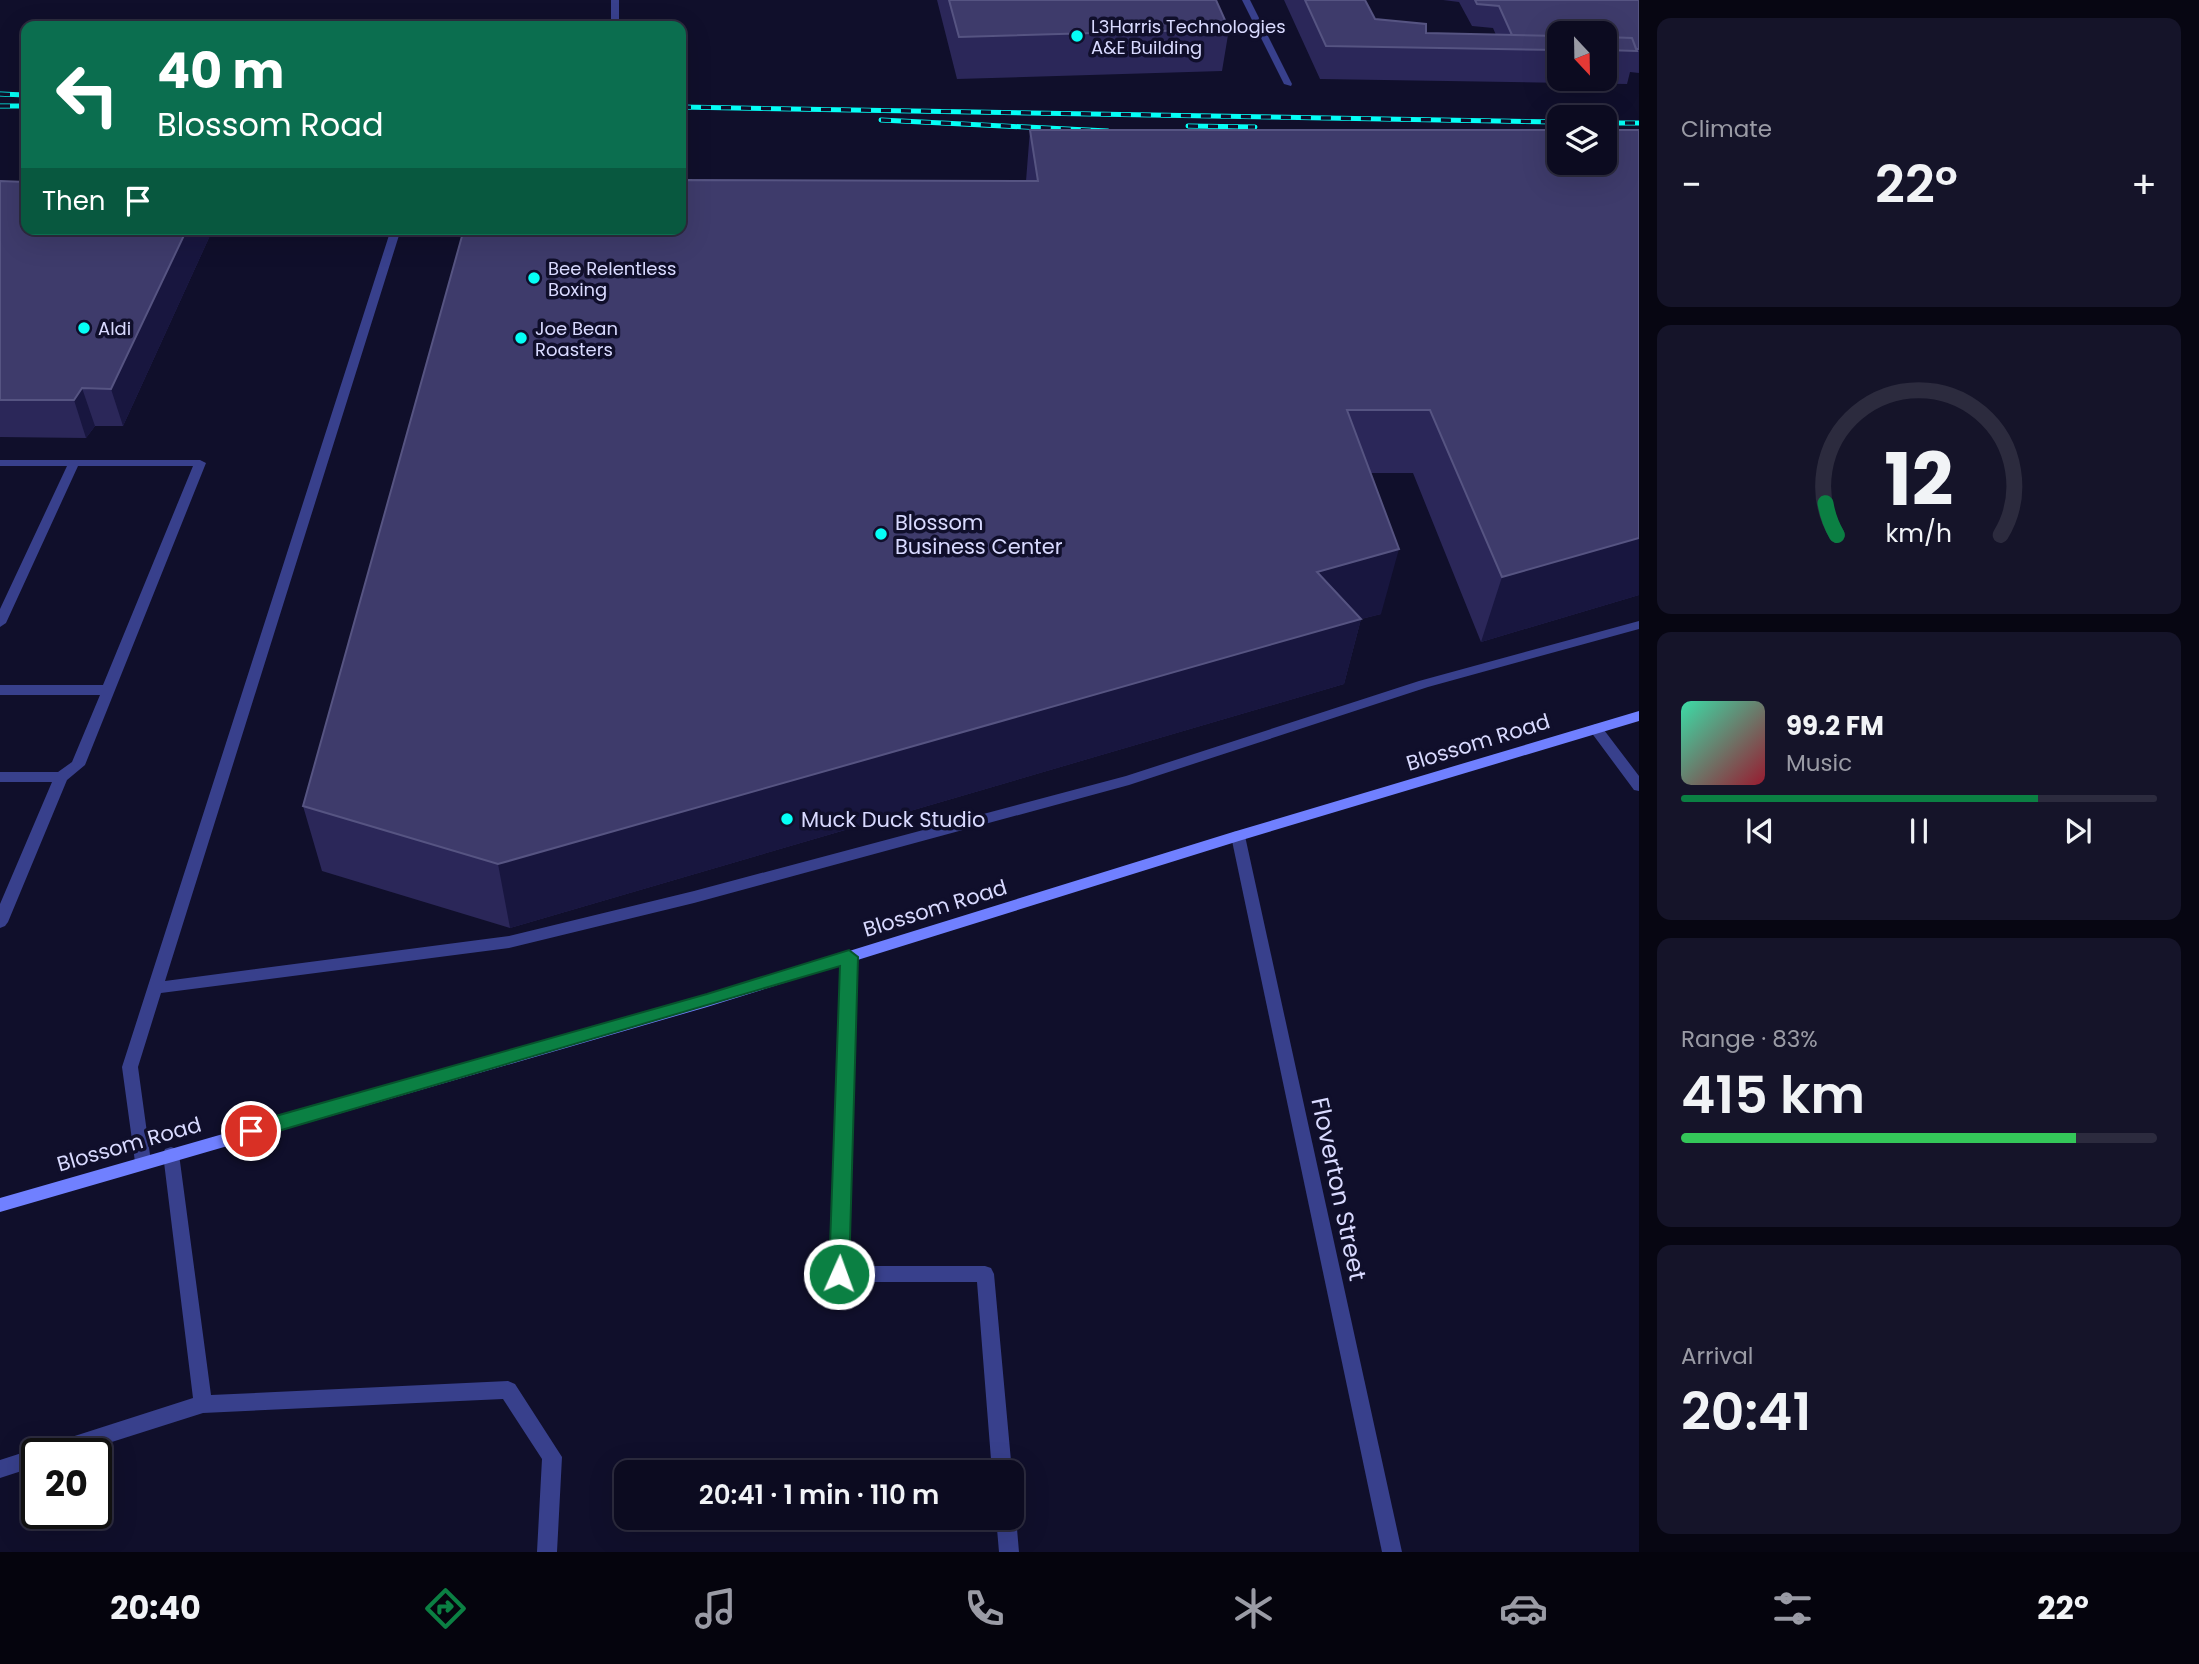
<!DOCTYPE html>
<meta charset="utf-8">
<style>
:root{--surface:#0c0b20;--page:#151429;--text:#f1f3f6;--muted:#9a9ba5;--line:#2c2b3e;--accent:#0b8043}
body{margin:0;font-family:Poppins,sans-serif;background:var(--page);color:var(--text);height:100vh;display:flex;flex-direction:column;font-size:26px;white-space:nowrap}
*{box-sizing:border-box;margin:0}
p{font-size:23px;color:var(--muted)}
.icon{flex:none;width:38px;height:38px;fill:none;stroke:currentColor;stroke-width:2;stroke-linecap:round;stroke-linejoin:round}
.map{position:relative;flex:1;overflow:hidden}
.side{display:flex;flex-direction:column;gap:18px;padding:18px;background:#070612;width:560px}
.side>*{flex:none}
.top-card{position:absolute;left:21px;top:21px;width:665px;height:214px;border-radius:14px;box-shadow:0 7px 28px #0002,0 0 0 2px var(--line);background:#0b6e4f;color:#fff;overflow:hidden}
.needle{width:46px;rotate:158deg}
.tools{position:absolute;left:1547px;top:21px;display:grid;gap:14px}
.tools a{display:grid;place-items:center;width:70px;height:70px;border-radius:14px;background:var(--surface);box-shadow:0 7px 28px #0002,0 0 0 2px var(--line);font-size:35px}
.speed{position:absolute;left:21px;top:1438px;display:flex;gap:14px;font-size:35px;font-weight:700;text-align:center}
.speed>*{display:grid;place-content:center;width:91px;height:91px;border-radius:50%;background:var(--surface);box-shadow:0 7px 28px #0002,0 0 0 2px var(--line);line-height:1}
.speed .limit{border:4px solid #111;border-radius:10px;background:#fff;color:#111}
.pin{position:absolute;display:grid;place-items:center;width:60px;height:60px;color:#fff;margin:-30px;border:4px solid #fff;border-radius:50%;box-shadow:0 2px 7px #0007}
.me{position:absolute;width:77px;margin:-38px;rotate:2deg;stroke-linejoin:round;filter:drop-shadow(0 0 5px #0008)}
.turn{display:flex;align-items:center;gap:24px;height:147px;padding:0 21px;font-size:32px}
.turn .icon{width:91px;height:91px;stroke-width:2.5}
.turn b{display:block;font-size:49px;line-height:60px}
.then{display:flex;align-items:center;height:66px;padding:0 21px;background:#0003;gap:14px;font-size:26px}
.big{font-size:52px;font-weight:600;line-height:1.1}
.side .tile{flex:1;display:flex;flex-direction:column;justify-content:center;gap:10px;min-width:0;padding:0 24px;border-radius:14px;background:var(--page)}
.side .dial{align-items:center;gap:0}
.dial svg{height:182px;overflow:visible;fill:none;stroke:var(--line);stroke-width:7;stroke-linecap:round;text-anchor:middle}
.dial text{fill:var(--text);stroke:none}
.song{display:flex;align-items:center;gap:21px}
.cover{width:84px;height:84px;border-radius:10px;background:linear-gradient(135deg,hsl(160 70% 55%),hsl(350 70% 35%))}
.played{height:7px;border-radius:4px;background:linear-gradient(90deg,var(--accent) 75%,var(--line) 75%)}
.keys{display:flex;justify-content:space-around;direction:ltr}
.heat{display:flex;justify-content:space-between;align-items:center;font-size:38px;direction:ltr}
.charge{height:10px;border-radius:5px;background:linear-gradient(90deg,#34c759 83%,var(--line) 0)}
.trip{position:absolute;left:614px;top:1460px;width:410px;height:70px;border-radius:14px;background:var(--surface);box-shadow:0 7px 28px #0002,0 0 0 2px var(--line);font-weight:600;line-height:70px;text-align:center}
.menu{display:flex;height:112px;justify-content:space-around;align-items:center;background:#05040d;color:var(--muted)}
.menu .icon{width:49px;height:49px}
.menu .current{color:var(--accent)}
.menu b{font-size:32px;color:var(--text)}
main{display:flex;flex:1;min-height:0}
.map>svg:first-child{display:block}
.lines{fill:none;stroke-linecap:round;stroke-linejoin:round}
.lane{fill:#38408c;fill-rule:evenodd}
.street{fill:#38408c;fill-rule:evenodd}
.secondary{fill:#7080ff;fill-rule:evenodd}
.rail-casing{stroke:#05fff6;stroke-width:5}
.rail{stroke:#100f2b;stroke-width:3.5;stroke-dasharray:10;stroke-linecap:butt}
.wall{fill:#2b2759;fill-rule:evenodd}
.shaded-wall{fill:#18163f}
.building{fill:#3e3b6b;stroke:#565482;stroke-width:2}
.route{fill:#0b8043;stroke:#07532c;stroke-width:2}
.poi-dot{fill:#05fff6;stroke:#100f2b;stroke-width:2.5}
.labels{text-anchor:middle;dominant-baseline:central;stroke-width:7;stroke-linejoin:round;paint-order:stroke}
.far-poi-label{font-size:18px;fill:#d9daff;stroke:#100f2b;text-anchor:start}
.poi-label{font-size:21px;fill:#d9daff;stroke:#100f2b;text-anchor:start}
.street-label{font-size:21px;fill:#d9daff;stroke:#100f2b}
.near-street-label{font-size:24px;fill:#d9daff;stroke:#100f2b}
</style>
<main>
<div class="map">
<svg width="1639" height="1552" viewBox="0 0 1639 1552">
<rect width="100%" height="100%" fill="#100f2b"/>
<g class="lines">
<path class="lane" d="M 611,0 L 619,0 L 619,26 L 611,26 Z
M 1242,0 L 1250,0 L 1292,84 L 1291,86 L 1284,84 Z
M 391,229 L 401,229 L 165,981 L 509,936 L 694,891 L 1126,776 L 1419,681 L 1639,621 L 1639,629 L 1428,687 L 1129,785 L 694,903 L 509,948 L 161,993 L 138,1067 L 151,1162 L 149,1167 L 143,1169 L 137,1167 L 135,1162 L 122,1067 Z
M 0,460 L 200,460 L 206,463 L 85,765 L 67,780 L 8,922 L 5,926 L 0,928 L 0,904 L 52,782 L 0,782 L 0,772 L 58,772 L 72,762 L 100,695 L 0,695 L 0,685 L 103,685 L 193,466 L 78,466 L 6,623 L 0,627 L 0,609 L 67,466 L 0,466 Z
M 1596,724 L 1601,726 L 1639,776 L 1639,791 L 1634,790 L 1591,732 L 1589,729 L 1591,726 Z
M 849,951 L 854,953 L 857,957 L 848,1266 L 985,1266 L 991,1268 L 994,1274 L 1012,1472 L 992,1472 L 977,1282 L 839,1282 L 833,1280 L 830,1274 L 841,957 L 844,953 Z
M 171,1147 L 177,1149 L 179,1154 L 211,1395 L 508,1381 L 515,1384 L 562,1457 L 557,1552 L 537,1552 L 542,1459 L 503,1399 L 203,1413 L 74,1454 L 37,1454 L 37,1466 L 0,1478 L 0,1460 L 193,1398 L 163,1154 L 165,1149 Z
M 1012,1510 L 1016,1517 L 1019,1552 L 999,1552 L 996,1517 L 1012,1517 Z"/>
<path class="street" d="M 1238,831 L 1243,832 L 1245,836 L 1402,1552 L 1382,1552 L 1231,836 L 1233,832 Z"/>
<path class="secondary" d="M 1639,711 L 1639,721 L 1242,840 L 707,1007 L 0,1212 L 0,1198 L 707,995 L 1233,832 Z"/>
<g class="rail-casing">
<path id="rail" d="M 0,94 L 26,95
M 0,106 L 26,106
M 681,107 L 1559,122
M 881,120 L 1108,131
M 1605,123 L 1639,123
M 1188,126 L 1255,127"/>
</g>
<use href="#rail" class="rail"/>
</g>
<path class="wall" d="M 937,0 L 1216,0 L 1229,29 L 1222,71 L 957,79 Z
M 1284,0 L 1365,0 L 1375,19 L 1426,33 L 1496,35 L 1493,28 L 1472,26 L 1459,2 L 1443,0 L 1639,0 L 1639,73 L 1630,72 L 1627,84 L 1320,79 ZM 1559,33 L 1605,33 L 1605,79 L 1559,79 Z
M 1030,130 L 1559,130 L 1639,595 L 1481,642 L 1413,473 L 1371,473 L 1381,614 L 1361,619 L 1344,684 L 510,928 L 322,871 L 303,806 L 1026,181 Z
M 0,181 L 213,229 L 123,426 L 95,426 L 86,438 L 0,437 Z"/>
<path class="shaded-wall" d="M 187,229 L 213,229 L 123,426 L 111,389 Z
M 82,388 L 95,426 L 86,438 L 74,400 Z
M 1639,538 L 1639,595 L 1481,642 L 1502,577 Z
M 1399,549 L 1381,614 L 1361,619 L 1344,684 L 510,928 L 498,864 L 1317,572 Z"/>
<path class="building" d="M 949,0 L 1216,0 L 1229,29 L 959,37 Z
M 1305,0 L 1365,0 L 1375,19 L 1426,24 L 1426,33 L 1559,36 L 1559,50 L 1326,46 Z
M 1475,0 L 1639,0 L 1639,49 L 1636,49 L 1632,38 L 1605,37 L 1605,33 L 1559,33 L 1559,36 L 1512,35 L 1499,6 L 1477,4 Z
M 1605,37 L 1632,38 L 1637,51 L 1605,50 Z
M 1030,130 L 1559,130 L 1559,163 L 1605,163 L 1605,130 L 1639,130 L 1639,538 L 1502,577 L 1430,410 L 1347,410 L 1399,549 L 1317,572 L 1361,619 L 498,864 L 303,806 L 464,229 L 681,229 L 681,180 L 1038,181 Z
M 0,181 L 26,182 L 26,229 L 187,229 L 111,389 L 82,388 L 74,400 L 0,400 Z"/>
<path class="route" d="M 849,950 L 858,957 L 849,1274 L 846,1281 L 839,1283 L 831,1281 L 829,1274 L 840,966 L 251,1139 L 244,1137 L 242,1131 L 244,1125 L 251,1123 L 707,994 Z"/>
<g class="poi-dot">
<circle cx="1077" cy="36" r="7"/>
<circle cx="534" cy="278" r="7"/>
<circle cx="84" cy="328" r="7"/>
<circle cx="521" cy="338" r="7"/>
<circle cx="881" cy="534" r="7"/>
<circle cx="787" cy="819" r="7"/>
</g>
<g class="labels">
<g class="far-poi-label">
<text x="1091" y="26">L3Harris Technologies<tspan x="1091" dy="21">A&amp;E Building</tspan></text>
<text x="548" y="268">Bee Relentless<tspan x="548" dy="21">Boxing</tspan></text>
<text x="98" y="328">Aldi</text>
<text x="535" y="328">Joe Bean<tspan x="535" dy="21">Roasters</tspan></text>
</g>
<g class="poi-label">
<text x="895" y="522">Blossom<tspan x="895" dy="24">Business Center</tspan></text>
<text x="801" y="819">Muck Duck Studio</text>
</g>
<g class="street-label">
<text transform="translate(1478 742) rotate(-17)">Blossom Road</text>
<text transform="translate(935 908) rotate(-17)">Blossom Road</text>
<text transform="translate(129 1144) rotate(-16)">Blossom Road</text>
</g>
<g class="near-street-label">
<text transform="translate(1339 1189) rotate(78)">Floverton Street</text>
</g>
</g>
</svg>
<div class="tools">
<a><svg class="needle" viewBox="-14 -14 28 28"><path d="M0-13l5 13h-10z" fill="#e53935"/><path d="M0 13l5-13h-10z" fill="#9a9ba5"/></svg></a>
<a><svg class="icon" aria-label="layers" viewBox="0 0 24 24"><path d="M12 4l9 5-9 5-9-5zM3 14l9 5 9-5"/></svg></a>
</div>
<div class="speed"><div class="limit">20</div></div>
<div class="pin" style="left:251px;top:1131px;background:#d93025"><svg class="icon" aria-label="arrive" viewBox="0 0 24 24"><path d="M6 21V4h12l-3 4 3 4H6"/></svg></div>
<svg class="me" style="left:839px;top:1274px" viewBox="-20 -20 40 40"><circle r="17" fill="#0b8043" stroke="#fff" stroke-width="3"/><path d="M0-11L8 9 0 5-8 9z" fill="#fff"/></svg>
<div class="trip">20:41 · 1 min · 110 m</div>
<div class="top-card">
<div class="turn"><svg class="icon" aria-label="left" viewBox="0 0 24 24"><path d="M17 20v-9H6M10 6l-5 5 5 5"/></svg><div><b>40 m</b>Blossom Road</div></div>
<div class="then">Then<svg class="icon" aria-label="arrive" viewBox="0 0 24 24"><path d="M6 21V4h12l-3 4 3 4H6"/></svg></div>
</div>
</div>
<section class="side">
<div class="tile"><p>Climate</p>
<div class="heat"><a>−</a><b class="big">22°</b><a>+</a></div>
</div>
<div class="tile dial"><svg viewBox="0 0 100 80">
<path d="M14 69A42 42 0 1 1 86 69"/>
<path d="M14 69A42 42 0 0 1 9 55" stroke="#0b8043"/>
<text x="50" y="56" font-size="32" font-weight="700">12</text>
<text x="50" y="72" font-size="11">km/h</text>
</svg></div>
<div class="tile">
<div class="song"><i class="cover"></i><div><b>99.2 FM</b><p>Music</p></div></div>
<div class="played"></div>
<div class="keys"><svg class="icon" aria-label="previous" viewBox="0 0 24 24"><path d="M18 5L8 12l10 7zM5 5v14"/></svg><svg class="icon" aria-label="pause" viewBox="0 0 24 24"><path d="M8 5v14M16 5v14"/></svg><svg class="icon" aria-label="next" viewBox="0 0 24 24"><path d="M6 5l10 7-10 7zM19 5v14"/></svg></div>
</div>
<div class="tile"><p>Range · 83%</p><b class="big">415 km</b><div class="charge"></div></div>
<div class="tile"><p>Arrival</p><b class="big">20:41</b></div>
</section>
</main>
<nav class="menu">
<b>20:40</b>
<svg class="icon current" aria-label="directions" viewBox="0 0 24 24"><path d="M12 3l9 9-9 9-9-9zM9 14v-3h6M13 9l2 2-2 2"/></svg>
<svg class="icon" aria-label="music" viewBox="0 0 24 24"><path d="M9 18V5l10-2v13"/><circle cx="6" cy="18" r="3"/><circle cx="16" cy="16" r="3"/></svg>
<svg class="icon" aria-label="phone" viewBox="0 0 24 24"><path d="M5 4h4l2 5-3 2q2 4 5 5l2-3 5 2v4C11 20 4 13 5 4z"/></svg>
<svg class="icon" aria-label="climate" viewBox="0 0 24 24"><path d="M12 3v18M4 7l16 10M4 17L20 7"/></svg>
<svg class="icon" aria-label="car" viewBox="0 0 24 24"><path d="M5 17H2v-5l4-1 3-4h7l3 4 3 1v5h-3M9 17h6M6 11h13"/><circle cx="7" cy="17" r="2"/><circle cx="17" cy="17" r="2"/></svg>
<svg class="icon" aria-label="filters" viewBox="0 0 24 24"><path d="M4 7h16M4 17h16"/><circle cx="9" cy="7" r="2"/><circle cx="15" cy="17" r="2"/></svg>
<b>22°</b>
</nav>
